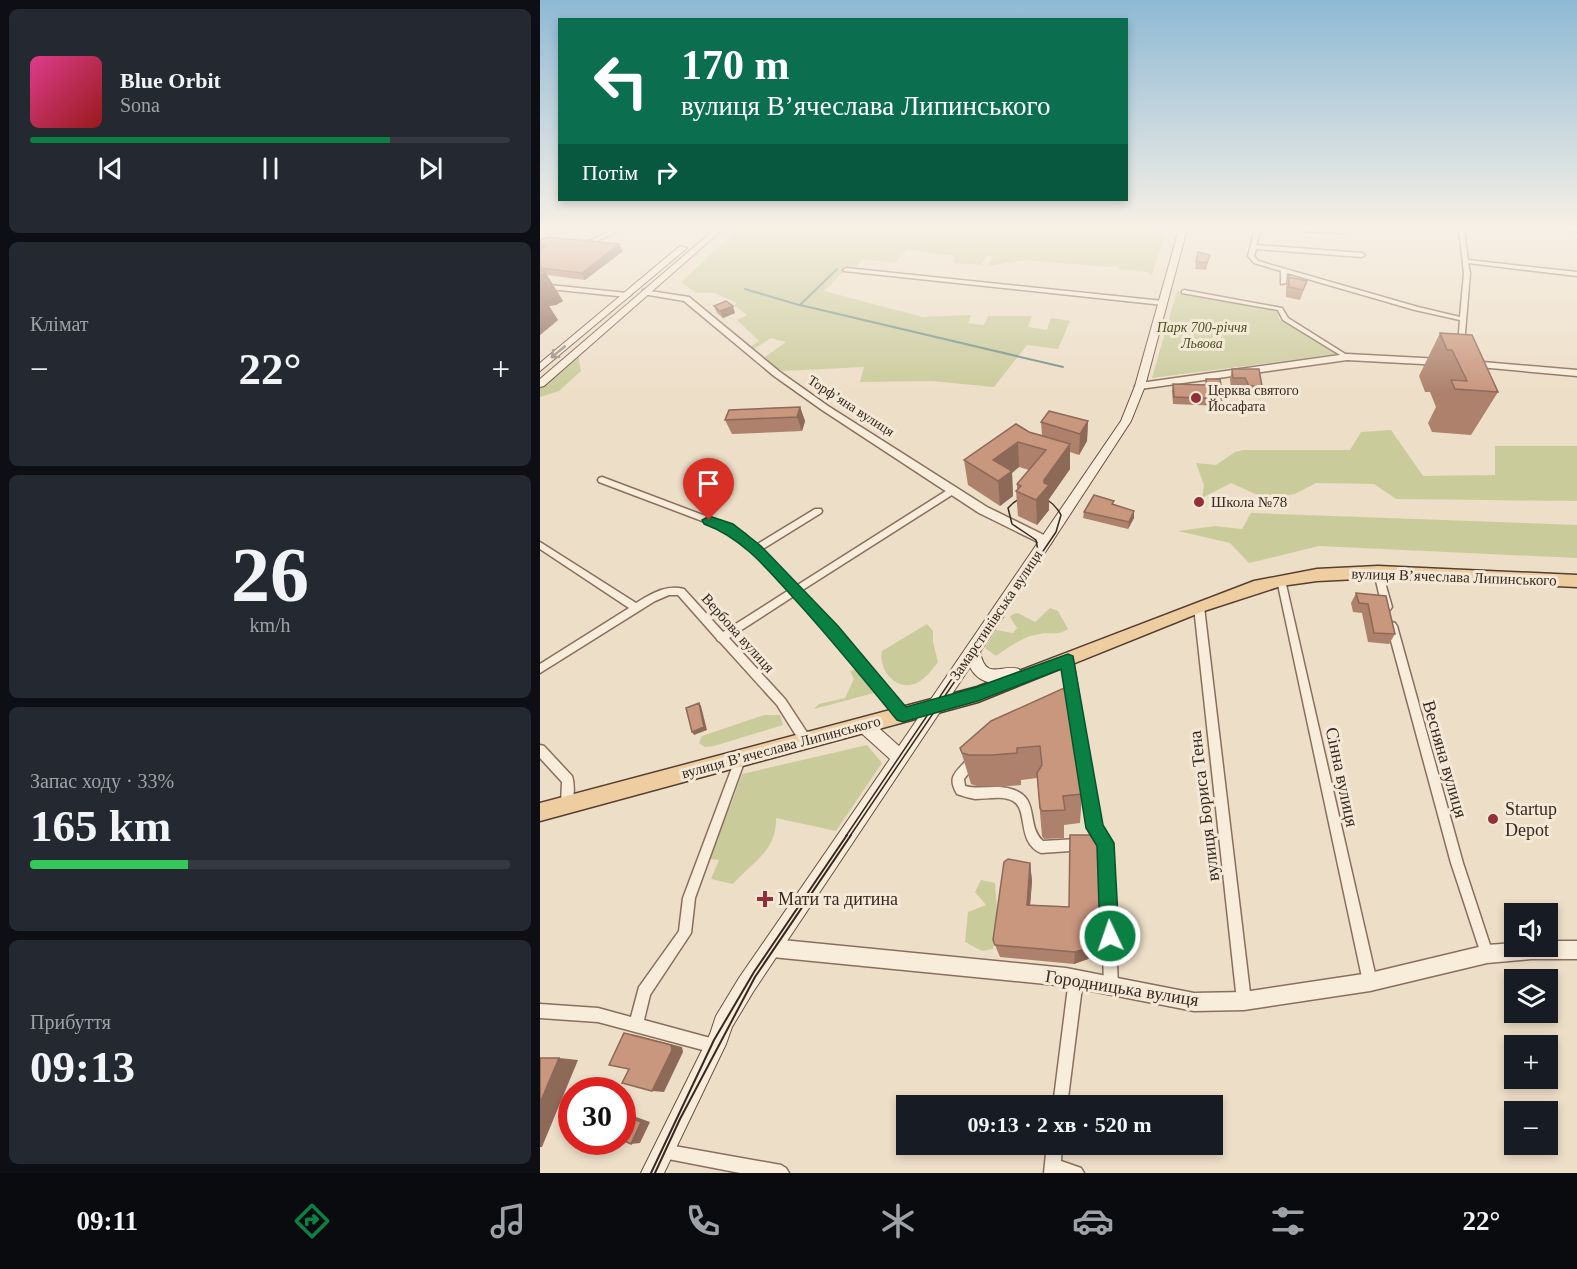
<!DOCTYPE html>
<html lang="uk">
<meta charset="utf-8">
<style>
:root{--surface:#171b24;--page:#242831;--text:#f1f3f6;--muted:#9ea1a6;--line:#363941;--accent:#0b8043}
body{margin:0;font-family:"Times New Roman",serif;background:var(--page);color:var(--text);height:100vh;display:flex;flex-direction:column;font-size:22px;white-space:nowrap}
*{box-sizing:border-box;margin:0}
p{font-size:20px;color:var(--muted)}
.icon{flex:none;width:33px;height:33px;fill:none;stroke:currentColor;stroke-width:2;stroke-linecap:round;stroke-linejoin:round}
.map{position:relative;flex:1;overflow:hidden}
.drawer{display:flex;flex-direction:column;gap:9px;padding:9px;background:#0d0f14;width:540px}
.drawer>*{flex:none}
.hud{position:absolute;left:18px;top:18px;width:570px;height:183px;border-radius:0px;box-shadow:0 3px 9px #0003;background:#0b6e4f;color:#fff;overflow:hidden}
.controls{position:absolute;left:964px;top:903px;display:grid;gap:12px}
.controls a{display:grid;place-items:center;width:54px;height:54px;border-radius:0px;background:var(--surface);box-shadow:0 3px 9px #0003;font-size:30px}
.speed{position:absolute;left:18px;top:1077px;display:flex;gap:12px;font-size:30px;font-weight:700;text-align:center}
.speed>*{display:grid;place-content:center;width:78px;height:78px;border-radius:50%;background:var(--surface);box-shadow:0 3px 9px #0003;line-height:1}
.speed .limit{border:9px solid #d22;background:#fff;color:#111}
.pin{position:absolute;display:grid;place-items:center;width:51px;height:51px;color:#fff;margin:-62px -26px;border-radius:50% 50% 50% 0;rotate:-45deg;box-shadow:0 0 6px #0007}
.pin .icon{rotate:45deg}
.me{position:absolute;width:66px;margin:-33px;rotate:357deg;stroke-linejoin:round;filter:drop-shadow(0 0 4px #0008)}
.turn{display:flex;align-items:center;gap:21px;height:126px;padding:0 24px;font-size:27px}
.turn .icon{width:78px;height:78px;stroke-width:2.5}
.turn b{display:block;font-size:42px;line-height:51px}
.then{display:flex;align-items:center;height:57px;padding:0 24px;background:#0003;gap:12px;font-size:22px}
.big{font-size:45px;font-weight:800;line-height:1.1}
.drawer .card{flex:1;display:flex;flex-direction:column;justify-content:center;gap:9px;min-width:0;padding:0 21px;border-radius:9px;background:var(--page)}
.drawer .dial{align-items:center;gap:0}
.dial b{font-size:78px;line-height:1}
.song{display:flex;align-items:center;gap:18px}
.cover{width:72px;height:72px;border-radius:9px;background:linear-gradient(135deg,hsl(330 70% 55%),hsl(0 70% 35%))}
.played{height:6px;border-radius:3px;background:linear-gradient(90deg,var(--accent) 75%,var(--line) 75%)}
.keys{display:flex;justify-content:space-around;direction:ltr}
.heat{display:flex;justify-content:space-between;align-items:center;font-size:33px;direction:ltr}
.charge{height:9px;border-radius:4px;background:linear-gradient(90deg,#34c759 33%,var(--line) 0)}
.trip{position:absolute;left:356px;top:1095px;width:327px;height:60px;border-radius:0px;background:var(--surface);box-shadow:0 3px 9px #0003;font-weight:800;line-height:60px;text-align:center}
.tabs{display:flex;height:96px;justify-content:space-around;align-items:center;background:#090b0e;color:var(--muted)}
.tabs .icon{width:42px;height:42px}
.tabs .current{color:var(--accent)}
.tabs b{font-size:27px;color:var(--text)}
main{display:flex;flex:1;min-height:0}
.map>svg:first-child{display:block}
.green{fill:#cacb9b}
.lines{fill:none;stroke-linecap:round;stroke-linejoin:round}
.stream{stroke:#6e8f84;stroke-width:2}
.minor-casing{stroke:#886f5d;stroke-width:3}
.tertiary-casing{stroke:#886f5d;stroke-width:3}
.secondary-casing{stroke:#6a5140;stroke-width:2}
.primary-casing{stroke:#563e31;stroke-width:3}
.minor{fill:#f8ecda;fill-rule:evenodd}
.tertiary{fill:#f8ecda;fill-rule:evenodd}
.secondary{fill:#f8ecda;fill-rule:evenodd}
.primary{fill:#eecea0;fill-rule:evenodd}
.tram-far1{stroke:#382920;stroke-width:1.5}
.tram{stroke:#382920;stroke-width:2}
.wall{fill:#ad816c}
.shaded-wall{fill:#8d6958}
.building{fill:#c9967e;stroke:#8d6958;stroke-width:1.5}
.oneway{stroke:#988a7d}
.route{fill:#0b8043;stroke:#07532c;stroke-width:1.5}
.poi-dot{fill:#942f39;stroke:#f4e9d6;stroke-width:2}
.labels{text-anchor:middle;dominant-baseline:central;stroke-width:6;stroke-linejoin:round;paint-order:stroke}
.far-park-label{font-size:14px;font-style:italic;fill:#4d5427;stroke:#f4e9d6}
.far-poi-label{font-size:14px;fill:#382920;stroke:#f4e9d6;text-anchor:start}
.far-street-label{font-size:14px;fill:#382920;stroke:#f4e9d6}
.poi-label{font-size:15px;fill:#382920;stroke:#f4e9d6;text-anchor:start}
.street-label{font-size:15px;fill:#382920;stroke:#f4e9d6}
.near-street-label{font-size:18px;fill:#382920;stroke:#f4e9d6}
.near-poi-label{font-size:18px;fill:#382920;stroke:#f4e9d6;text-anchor:start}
</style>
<main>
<section class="drawer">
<div class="card">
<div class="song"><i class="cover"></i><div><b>Blue Orbit</b><p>Sona</p></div></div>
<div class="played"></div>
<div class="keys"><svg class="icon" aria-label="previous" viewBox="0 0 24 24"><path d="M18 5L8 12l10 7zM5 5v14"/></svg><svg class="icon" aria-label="pause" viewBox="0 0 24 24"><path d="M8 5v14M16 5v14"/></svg><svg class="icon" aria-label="next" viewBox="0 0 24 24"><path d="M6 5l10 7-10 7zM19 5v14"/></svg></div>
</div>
<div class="card"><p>Клімат</p>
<div class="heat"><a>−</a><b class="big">22°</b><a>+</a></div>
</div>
<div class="card dial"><b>26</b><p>km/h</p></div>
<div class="card"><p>Запас ходу · 33%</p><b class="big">165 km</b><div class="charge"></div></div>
<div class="card"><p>Прибуття</p><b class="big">09:13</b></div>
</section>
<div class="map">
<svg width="1037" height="1173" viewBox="0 0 1037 1173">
<rect width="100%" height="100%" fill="#eddec7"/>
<path class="green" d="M 198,229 L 606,229 L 626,232 L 612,275 L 607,272 L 578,269 L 578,266 L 567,267 L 485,260 L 448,266 L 454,255 L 446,256 L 441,265 L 415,263 L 414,256 L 367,250 L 355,263 L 323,259 L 316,267 L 309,266 L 284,291 L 383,317 L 431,315 L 428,323 L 444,325 L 448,316 L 492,316 L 488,327 L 507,330 L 511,318 L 530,321 L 518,349 L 487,345 L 454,387 L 392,381 L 320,382 L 324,367 L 243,371 L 221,360 L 246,342 L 231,338 L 211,351 L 208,348 L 219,341 L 197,320 L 207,315 L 194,305 L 197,303 L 175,293 L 156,293 L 141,282 Z
M 637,291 L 738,311 L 739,319 L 797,354 L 612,378 Z
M 38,354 L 41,371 L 19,391 L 0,397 L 0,387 Z
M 851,430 L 883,476 L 955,475 L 955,446 L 1037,446 L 1037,501 L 856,499 L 834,484 L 776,483 L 755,494 L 736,497 L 720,496 L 691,483 L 662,498 L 664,485 L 656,463 L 676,465 L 695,452 L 704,450 L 810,450 L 821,432 Z
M 711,513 L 1037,525 L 1037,558 L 779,546 L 709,563 L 690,543 L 638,531 L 675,526 L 702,529 Z
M 510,608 L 518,611 L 528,629 C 518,636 511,632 500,634 C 483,636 469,647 456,656 L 445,648 L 456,630 L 473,633 L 477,628 L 470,617 L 473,614 L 478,613 L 495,622 Z
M 387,624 L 393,631 L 393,642 L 398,662 C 392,670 386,678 377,683 C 357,692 338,671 342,651 Z
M 323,667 L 344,682 L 345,690 L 274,709 L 279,704 L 305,698 L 314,679 L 310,671 Z
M 224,715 L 240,715 L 243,725 L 174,746 L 165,747 L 159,743 L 162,736 Z
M 327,745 L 342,763 L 296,831 L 236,818 C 237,851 212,862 193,884 L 171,879 L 179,860 L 169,859 L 185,811 L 190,807 L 202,774 Z
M 441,880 L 455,883 L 458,926 L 453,949 L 442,951 L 425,942 L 428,912 L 446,905 L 435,892 Z"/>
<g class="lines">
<path class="stream" d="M 297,269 L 260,305 L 523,367
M 205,289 L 259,305"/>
<g class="minor-casing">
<path id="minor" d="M 75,229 L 82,229 L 55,242 L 41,245 L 38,243 L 52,240 Z
M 715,229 L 721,229 L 716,245 L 822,253 L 825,255 L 822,257 L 716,249 L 714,256 L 718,261 L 878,307 L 920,317 L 924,273 L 919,229 L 924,229 L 928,260 L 1037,272 L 1037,276 L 928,263 L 930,273 L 924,345 L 921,347 L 918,345 L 920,320 L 875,310 L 747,273 L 746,283 L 741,284 L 741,271 L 714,263 L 708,256 Z
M 760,229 L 810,229 L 800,233 L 763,231 Z
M 1027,229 L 1037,229 L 1037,232 L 1028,230 Z
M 306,268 L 623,301 L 626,303 L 623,305 L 304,271 L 303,270 Z
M 644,290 L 742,308 L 748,318 L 810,357 L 805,358 L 743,320 L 738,310 L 642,293 L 642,291 Z
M 62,477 L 192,526 L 205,534 L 216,545 L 275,509 L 281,509 L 282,511 L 281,513 L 221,550 L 256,586 L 409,489 L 415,489 L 416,491 L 415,493 L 261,591 L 296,627 L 367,712 L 368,715 L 367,718 L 363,720 L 359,718 L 290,633 L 254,596 L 189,638 L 245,699 L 270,737 L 271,741 L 270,745 L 266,746 L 262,745 L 237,705 L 180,642 L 178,641 L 176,638 L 138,595 L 129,595 L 115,601 L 0,673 L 0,664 L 89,608 L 0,549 L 0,542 L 96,603 C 111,594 126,584 144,589 L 183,632 L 249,590 L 199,538 L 186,530 L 59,482 L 58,480 L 59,478 Z
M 838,569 L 842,572 L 852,607 L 850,610 L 844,610 L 842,607 L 834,572 Z
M 741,577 L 744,578 L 745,580 L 837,982 L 835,987 L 830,989 L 825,987 L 823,982 L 737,580 L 738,578 Z
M 659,603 L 662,604 L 664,607 L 711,1001 L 709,1006 L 704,1008 L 699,1006 L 697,1001 L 654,607 L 656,604 Z
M 852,622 L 855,623 L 857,626 L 923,863 L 953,954 L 952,959 L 947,960 L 942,959 L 941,954 L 911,863 L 847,626 L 849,623 Z
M 528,656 L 531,657 L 533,660 L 560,826 L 572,843 L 578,986 L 576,991 L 571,993 L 566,991 L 564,986 L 560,849 L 501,853 C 476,842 489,810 473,801 C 463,795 447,799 435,799 C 429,798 423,796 417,794 C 409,780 412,775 423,764 C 427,760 429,757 434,755 L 438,756 L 439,760 L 424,779 L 425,786 C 440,790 456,784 471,789 C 501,797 485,825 503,841 L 555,838 L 549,828 L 530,706 L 520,710 L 516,708 L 515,705 L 516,702 L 529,697 L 523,660 L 525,657 Z
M 0,745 L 4,746 L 32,776 C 35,785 34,800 31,808 L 27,810 L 23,808 L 21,804 L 22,782 L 0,758 Z
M 201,752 L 205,753 L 206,757 L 155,898 L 151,933 L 110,995 L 104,1020 L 174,1039 L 179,1041 L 181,1046 L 179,1051 L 174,1053 L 58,1022 L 0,1018 L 0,1004 L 58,1008 L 91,1017 L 99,987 L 139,931 L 143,898 L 196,757 L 197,753 Z
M 536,972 L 541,974 L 543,979 L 527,1106 L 513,1106 L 529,979 L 531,974 Z
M 123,1144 L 241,1165 L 246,1168 L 249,1173 L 200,1173 L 123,1158 L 118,1156 L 116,1151 L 118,1146 Z
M 507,1144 L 522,1144 L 521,1161 L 541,1168 L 544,1173 L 504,1173 Z"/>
</g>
<g class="tertiary-casing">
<path id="tertiary" d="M 0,284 L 87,293 L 91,295 L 87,297 L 0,288 Z
M 103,290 L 149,297 L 240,372 L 288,406 L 447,507 L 510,538 L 512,541 L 510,544 L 502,544 L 439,513 L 282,410 L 234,376 L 144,301 L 103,294 Z
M 807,354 L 901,359 L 905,362 L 901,365 L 807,360 L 600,389 L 595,386 L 600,383 Z
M 931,361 L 1037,370 L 1037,376 L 928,366 L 927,364 Z
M 232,939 L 526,968 L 654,993 L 704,992 L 830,973 L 947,945 L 975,943 L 975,946 L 1008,946 L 1008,941 L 1037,941 L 1037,959 L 991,959 L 947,963 L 830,991 L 704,1010 L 654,1011 L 526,986 L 232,957 L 226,954 L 223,948 L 226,942 Z"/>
</g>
<g class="secondary-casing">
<path id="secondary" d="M 175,229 L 183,229 L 4,386 L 0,387 L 0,379 Z
M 639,229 L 647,229 L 605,386 L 591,421 L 440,652 C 446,682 462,663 479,669 L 481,674 L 479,679 C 462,685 440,687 430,667 L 213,992 L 192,1027 L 186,1044 L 124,1173 L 101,1173 L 170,1034 L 176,1016 L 199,978 L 350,759 L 319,731 L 317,726 L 319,721 L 325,719 L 331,721 L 359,746 L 581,421 L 595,386 Z
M 140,246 L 147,248 L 0,371 L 0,363 Z"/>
</g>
<g class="primary-casing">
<path id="primary" d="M 838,566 L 1037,575 L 1037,587 L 838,578 L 777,581 L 741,586 L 664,611 L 438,702 L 0,821 L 0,803 L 437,687 L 714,581 L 777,569 Z"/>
</g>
<use href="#minor" class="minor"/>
<use href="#tertiary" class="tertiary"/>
<use href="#secondary" class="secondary"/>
<use href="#primary" class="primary"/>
<path class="tram-far1" d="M 306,836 L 498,551 L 496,540 L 472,524 L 468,508 C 485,489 509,493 521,515 L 516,532 L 310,836"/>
<path class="tram" d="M 111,1173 L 174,1040 L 214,972 L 307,835
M 115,1173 L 140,1119 L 215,977 L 311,835"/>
</g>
<path class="wall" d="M 0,240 L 83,251 L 45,280 L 7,275 L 23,301 L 16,305 L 9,306 L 18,320 L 0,335 Z
M 670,255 L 666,270 L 655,269 L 656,262 Z
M 749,277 L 767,281 L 760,300 L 746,297 L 746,287 Z
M 174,306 L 195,313 L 183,318 L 177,313 Z
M 900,333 L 958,392 L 931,435 L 892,432 L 888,423 L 896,407 L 890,392 L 885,392 L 879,376 Z
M 692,369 L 722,386 L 719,397 L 706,396 L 703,388 L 691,388 L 690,379 Z
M 666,379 L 683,399 L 681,406 L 633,404 L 632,391 L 633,384 L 665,385 Z
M 260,407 L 265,421 L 262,431 L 192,434 L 185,420 Z
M 548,421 L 547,441 L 539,455 L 530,452 L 530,469 L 509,499 L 509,510 L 497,525 L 478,516 L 476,491 L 477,490 L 477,484 L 489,470 L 479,467 L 472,473 L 473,496 L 460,506 L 428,485 L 424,460 L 489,432 L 502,435 L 501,422 Z
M 574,501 L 573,505 L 594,518 L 588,529 L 543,518 L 544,512 Z
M 816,593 L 846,596 L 855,634 L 849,644 L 828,642 L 822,613 L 813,612 L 811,603 Z
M 524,688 L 542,794 L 540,823 L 524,825 L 524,838 L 504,839 L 502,836 L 497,778 L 481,780 L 481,785 L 459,787 L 437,786 L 431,784 L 420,748 Z
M 530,835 L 557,948 L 548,959 L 534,964 L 460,957 L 453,940 L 490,863 L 492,881 L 490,905 L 529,907 Z"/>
<path class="shaded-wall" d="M 79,244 L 83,251 L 45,280 L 42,273 Z
M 5,272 L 23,301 L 16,305 L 9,306 L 18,320 L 0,335 L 0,275 Z
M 193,306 L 195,313 L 183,318 L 180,311 Z
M 260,407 L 265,421 L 262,431 L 257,417 Z
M 548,421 L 547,441 L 539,455 L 540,434 Z
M 478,442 L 479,467 L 472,473 L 473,496 L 460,506 L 458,481 L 453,460 Z
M 530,444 L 530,469 L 509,499 L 509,510 L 497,525 L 496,500 L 504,480 Z
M 594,511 L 594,518 L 588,529 L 589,522 Z
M 159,703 L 161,706 L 167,730 L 154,735 L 152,732 Z
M 490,863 L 492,881 L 489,920 L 487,905 Z
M 560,936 L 557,948 L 548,959 L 534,964 L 535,952 Z
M 84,1033 L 96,1035 L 142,1047 L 143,1052 L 124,1092 L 112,1091 Z
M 19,1058 L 38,1060 L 2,1147 L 0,1147 L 0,1103 Z
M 82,1112 L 110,1122 L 100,1143 L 91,1144 L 82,1115 Z"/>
<path class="building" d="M 8,237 L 79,244 L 42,273 L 0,268 L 0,249 L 6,246 L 0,244 L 0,240 Z
M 658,252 L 670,255 L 667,263 L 656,262 Z
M 0,270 L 5,272 L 0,275 Z
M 749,277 L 767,281 L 763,290 L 749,287 Z
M 186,301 L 193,306 L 180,311 L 174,306 Z
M 900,333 L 932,335 L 958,392 L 915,389 L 911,380 L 927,381 L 912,350 L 907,350 Z
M 692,369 L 719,369 L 722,386 L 709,386 L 705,378 L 693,378 Z
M 666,379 L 680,379 L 683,399 L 634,397 L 633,384 L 667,385 Z
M 260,407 L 257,417 L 185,420 L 189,410 Z
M 509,411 L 548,421 L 540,434 L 501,422 Z
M 476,424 L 489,432 L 530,444 L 504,480 L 504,483 L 509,485 L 496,500 L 476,491 L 481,486 L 477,484 L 506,450 L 478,442 L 453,460 L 472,471 L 458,481 L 424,460 Z
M 554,495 L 574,501 L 572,504 L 594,511 L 589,522 L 544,512 Z
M 816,593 L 846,596 L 855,634 L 834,633 L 828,604 L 819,603 Z
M 524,688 L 529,691 L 542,794 L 523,796 L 525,810 L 502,811 L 500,808 L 497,773 L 502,765 L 500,746 L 477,748 L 477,753 L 453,755 L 429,755 L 422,753 L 420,748 L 451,721 Z
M 159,703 L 164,727 L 152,732 L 146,708 Z
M 530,835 L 555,835 L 560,858 L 560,936 L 551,947 L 535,952 L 455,945 L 453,940 L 464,862 L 468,859 L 490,863 L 487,905 L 529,907 Z
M 84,1033 L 131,1045 L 132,1050 L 112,1091 L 82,1083 L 89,1069 L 69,1065 Z
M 0,1058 L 19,1058 L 0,1103 Z
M 82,1115 L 101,1122 L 91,1144 L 82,1140 Z"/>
<defs><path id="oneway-shaft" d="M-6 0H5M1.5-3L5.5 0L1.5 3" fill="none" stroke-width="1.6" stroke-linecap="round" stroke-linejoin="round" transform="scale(1.5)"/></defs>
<use class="oneway" href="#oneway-shaft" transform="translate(18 352) rotate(140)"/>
<linearGradient id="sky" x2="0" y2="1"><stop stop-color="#8eb9d4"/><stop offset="0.58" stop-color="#f7f0e6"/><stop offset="1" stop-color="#f7f0e6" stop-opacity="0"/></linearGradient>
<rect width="1037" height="393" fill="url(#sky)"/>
<path class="route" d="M 169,516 L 193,524 L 221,546 L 298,626 L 366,707 L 437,687 L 528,654 L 533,656 L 563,825 L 574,843 L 579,936 L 576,943 L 570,945 L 563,943 L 560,936 L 557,846 L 546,828 L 521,669 L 438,701 L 363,722 L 357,720 C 322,677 287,634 249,593 C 224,565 200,537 164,524 L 162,520 Z"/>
<g class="poi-dot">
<circle cx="656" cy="398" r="6"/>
<circle cx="659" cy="502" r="6"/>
<circle cx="953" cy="819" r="6"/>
<path d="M222 890h6v6h6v6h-6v6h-6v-6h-6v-6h6z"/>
</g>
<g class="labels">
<g class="far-park-label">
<text x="662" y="327">Парк 700-річчя<tspan x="662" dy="16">Львова</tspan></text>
</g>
<g class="far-poi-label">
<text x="668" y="390">Церква святого<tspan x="668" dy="16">Йосафата</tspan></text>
</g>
<g class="far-street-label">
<text transform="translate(311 406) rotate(33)">Торфʼяна вулиця</text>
</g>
<g class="poi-label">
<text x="671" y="502">Школа №78</text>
</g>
<g class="street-label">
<text transform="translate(914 577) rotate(2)">вулиця Вʼячеслава Липинського</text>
<text transform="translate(456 615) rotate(-56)">Замарстинівська вулиця</text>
<text transform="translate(198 633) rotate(48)">Вербова вулиця</text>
<text transform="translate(241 747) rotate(-15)">вулиця Вʼячеслава Липинського</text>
</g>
<g class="near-street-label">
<text transform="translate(905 759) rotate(74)">Весняна вулиця</text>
<text transform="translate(802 777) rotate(78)">Сінна вулиця</text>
<text transform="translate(664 806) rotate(-97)">вулиця Бориса Тена</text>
<text transform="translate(582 988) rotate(9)">Городницька вулиця</text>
</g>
<g class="near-poi-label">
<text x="965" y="809">Startup<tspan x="965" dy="21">Depot</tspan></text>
<text x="238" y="899">Мати та дитина</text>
</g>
</g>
</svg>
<div class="controls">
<a><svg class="icon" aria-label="sound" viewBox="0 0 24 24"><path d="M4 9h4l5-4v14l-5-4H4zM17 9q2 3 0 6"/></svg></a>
<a><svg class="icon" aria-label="layers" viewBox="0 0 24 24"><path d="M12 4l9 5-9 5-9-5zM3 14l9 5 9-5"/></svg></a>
<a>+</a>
<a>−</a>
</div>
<div class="speed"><div class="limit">30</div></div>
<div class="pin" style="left:169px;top:520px;background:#d93025"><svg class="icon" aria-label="arrive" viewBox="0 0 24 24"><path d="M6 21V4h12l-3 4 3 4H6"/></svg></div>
<svg class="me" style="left:570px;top:936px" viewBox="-20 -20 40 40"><circle r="17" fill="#0b8043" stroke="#fff" stroke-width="3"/><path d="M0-11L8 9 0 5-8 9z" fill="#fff"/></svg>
<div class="trip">09:13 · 2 хв · 520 m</div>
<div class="hud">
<div class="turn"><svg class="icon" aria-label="left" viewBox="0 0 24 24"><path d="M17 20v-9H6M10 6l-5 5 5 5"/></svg><div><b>170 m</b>вулиця Вʼячеслава Липинського</div></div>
<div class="then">Потім<svg class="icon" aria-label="right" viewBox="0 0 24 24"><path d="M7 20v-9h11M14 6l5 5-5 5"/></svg></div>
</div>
</div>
</main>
<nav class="tabs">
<b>09:11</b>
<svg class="icon current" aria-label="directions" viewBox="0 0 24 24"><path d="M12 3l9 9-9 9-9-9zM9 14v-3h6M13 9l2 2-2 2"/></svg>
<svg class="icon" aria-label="music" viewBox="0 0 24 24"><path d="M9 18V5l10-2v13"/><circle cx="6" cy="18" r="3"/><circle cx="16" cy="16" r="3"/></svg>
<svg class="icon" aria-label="phone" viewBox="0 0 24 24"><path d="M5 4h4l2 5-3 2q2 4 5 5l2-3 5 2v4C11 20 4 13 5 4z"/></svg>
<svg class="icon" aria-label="climate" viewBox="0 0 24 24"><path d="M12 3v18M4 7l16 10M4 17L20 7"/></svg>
<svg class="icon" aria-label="car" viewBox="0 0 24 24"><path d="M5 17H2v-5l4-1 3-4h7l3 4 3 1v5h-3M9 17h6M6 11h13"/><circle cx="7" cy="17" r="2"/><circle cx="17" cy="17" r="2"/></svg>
<svg class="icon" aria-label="filters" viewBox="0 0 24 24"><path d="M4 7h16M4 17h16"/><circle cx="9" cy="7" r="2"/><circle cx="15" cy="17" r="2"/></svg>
<b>22°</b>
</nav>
